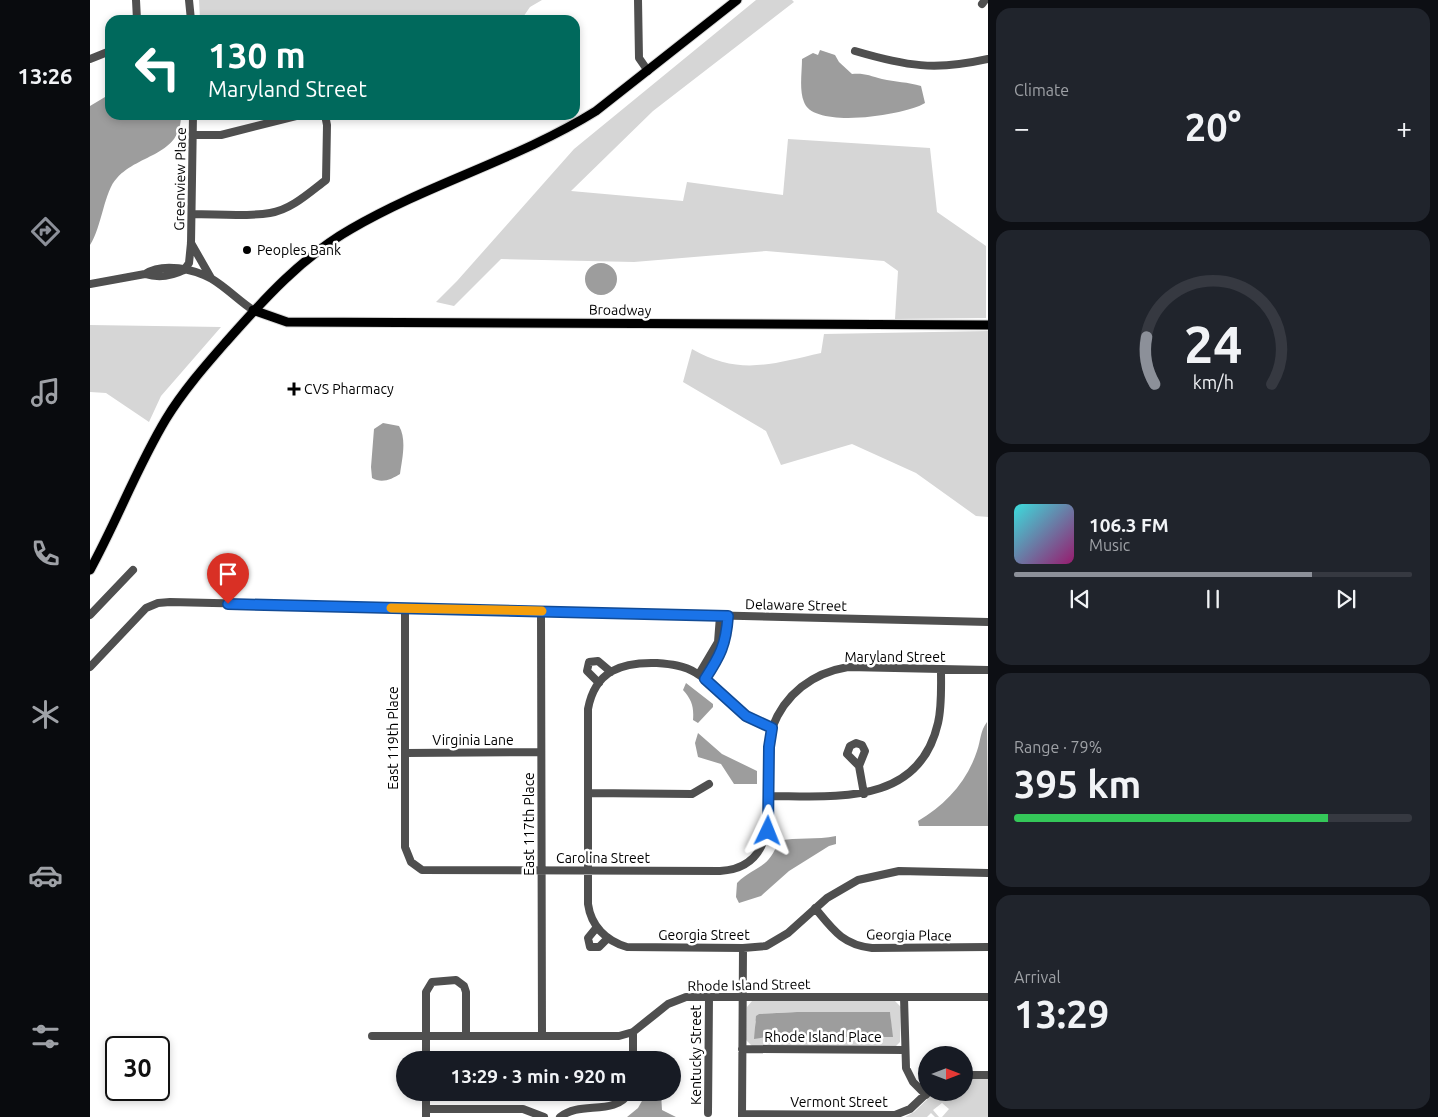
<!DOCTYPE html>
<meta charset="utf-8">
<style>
:root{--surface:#171b24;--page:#20242c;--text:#f1f3f6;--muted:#9ea1a6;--line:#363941;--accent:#8c9099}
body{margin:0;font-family:Ubuntu,sans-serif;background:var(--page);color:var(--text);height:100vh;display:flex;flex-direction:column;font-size:19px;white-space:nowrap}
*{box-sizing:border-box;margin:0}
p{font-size:16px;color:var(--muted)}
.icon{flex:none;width:28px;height:28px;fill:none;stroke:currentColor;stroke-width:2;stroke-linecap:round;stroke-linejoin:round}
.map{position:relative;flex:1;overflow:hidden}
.sheet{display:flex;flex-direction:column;gap:8px;padding:8px;background:#0d0f14;width:450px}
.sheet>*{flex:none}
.guide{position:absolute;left:15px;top:15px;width:475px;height:105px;border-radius:15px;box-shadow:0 2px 8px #0003;background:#00695c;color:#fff;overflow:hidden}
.needle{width:32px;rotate:90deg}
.fabs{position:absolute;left:828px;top:1046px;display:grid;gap:10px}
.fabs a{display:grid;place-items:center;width:55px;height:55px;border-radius:50%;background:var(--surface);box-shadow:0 2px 8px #0003;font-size:25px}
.speed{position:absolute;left:15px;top:1036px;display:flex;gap:10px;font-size:25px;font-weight:700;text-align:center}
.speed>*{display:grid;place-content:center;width:65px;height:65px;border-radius:50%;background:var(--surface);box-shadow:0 2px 8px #0003;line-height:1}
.speed .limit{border:2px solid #111;border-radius:8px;background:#fff;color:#111}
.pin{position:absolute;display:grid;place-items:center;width:42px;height:42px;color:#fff;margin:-51px -21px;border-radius:50% 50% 50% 0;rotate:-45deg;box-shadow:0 0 5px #0007}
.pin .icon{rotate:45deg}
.me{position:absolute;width:55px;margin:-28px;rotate:2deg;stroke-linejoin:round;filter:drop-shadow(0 0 4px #0008)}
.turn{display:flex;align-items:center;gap:18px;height:105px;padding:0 20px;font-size:22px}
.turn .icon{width:65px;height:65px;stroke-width:2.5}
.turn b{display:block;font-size:35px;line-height:42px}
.big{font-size:38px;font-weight:700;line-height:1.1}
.sheet .widget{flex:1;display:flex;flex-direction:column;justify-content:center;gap:8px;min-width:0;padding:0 18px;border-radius:15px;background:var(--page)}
.sheet .dial{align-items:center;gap:0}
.dial svg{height:130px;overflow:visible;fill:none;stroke:var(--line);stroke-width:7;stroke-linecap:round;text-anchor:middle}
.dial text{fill:var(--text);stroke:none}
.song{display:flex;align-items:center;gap:15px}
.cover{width:60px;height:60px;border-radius:8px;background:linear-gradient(135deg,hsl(180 70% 55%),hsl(320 70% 35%))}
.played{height:5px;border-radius:2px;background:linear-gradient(90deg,var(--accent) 75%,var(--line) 75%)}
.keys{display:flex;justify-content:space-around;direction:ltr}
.heat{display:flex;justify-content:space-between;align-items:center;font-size:28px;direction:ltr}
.charge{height:8px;border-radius:4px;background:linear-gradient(90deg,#34c759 79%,var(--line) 0)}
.trip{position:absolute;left:306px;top:1051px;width:285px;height:50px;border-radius:25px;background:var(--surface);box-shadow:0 2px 8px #0003;font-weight:700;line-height:50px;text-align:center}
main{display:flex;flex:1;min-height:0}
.dock{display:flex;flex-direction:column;width:90px;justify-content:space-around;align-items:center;background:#090b0e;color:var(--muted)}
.dock .icon{width:35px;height:35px}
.dock .active{color:var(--accent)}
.dock b{font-size:22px;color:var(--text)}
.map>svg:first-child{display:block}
.green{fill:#d6d6d6;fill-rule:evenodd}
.water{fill:#9d9d9d}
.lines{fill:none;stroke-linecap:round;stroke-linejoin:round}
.major-casing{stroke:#dbdbdb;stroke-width:11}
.minor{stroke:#4f4f4f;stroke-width:8}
.major{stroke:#000;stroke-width:9}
.route-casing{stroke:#114b97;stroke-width:12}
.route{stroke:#1a73e8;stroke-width:9}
.slow{stroke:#f59e0b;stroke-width:9}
.poi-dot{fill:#000;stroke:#fff;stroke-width:2}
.labels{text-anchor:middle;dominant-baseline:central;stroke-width:5;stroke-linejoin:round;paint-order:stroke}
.street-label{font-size:14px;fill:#000;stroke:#fff}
.poi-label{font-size:14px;fill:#000;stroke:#fff;text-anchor:start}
</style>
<main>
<nav class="dock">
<b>13:26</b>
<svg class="icon active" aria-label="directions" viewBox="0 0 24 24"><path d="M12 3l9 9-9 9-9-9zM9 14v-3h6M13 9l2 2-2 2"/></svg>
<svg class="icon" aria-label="music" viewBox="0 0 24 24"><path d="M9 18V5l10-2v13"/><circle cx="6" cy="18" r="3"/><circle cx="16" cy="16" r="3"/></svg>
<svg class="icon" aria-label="phone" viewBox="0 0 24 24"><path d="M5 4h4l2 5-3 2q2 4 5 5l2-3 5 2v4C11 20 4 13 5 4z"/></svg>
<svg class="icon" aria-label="climate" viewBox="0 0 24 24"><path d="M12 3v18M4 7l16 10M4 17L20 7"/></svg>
<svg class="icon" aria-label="car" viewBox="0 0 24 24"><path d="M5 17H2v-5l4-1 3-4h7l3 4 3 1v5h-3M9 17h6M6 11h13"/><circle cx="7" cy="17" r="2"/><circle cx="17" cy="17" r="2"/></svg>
<svg class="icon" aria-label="filters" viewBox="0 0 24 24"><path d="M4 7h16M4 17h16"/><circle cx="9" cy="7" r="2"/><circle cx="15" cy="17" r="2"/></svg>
</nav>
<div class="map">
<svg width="898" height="1117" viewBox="0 0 898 1117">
<rect width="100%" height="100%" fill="#fff"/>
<path class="green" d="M 109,0 L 452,0 L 440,7 L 431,20 L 110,20 Z
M 666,0 L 702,0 L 704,2 L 563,111 L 481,191 L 593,201 L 597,182 L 693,195 L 698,139 L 840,148 L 847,212 L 896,246 L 896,318 L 805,319 L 808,271 L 794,261 L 676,251 L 544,262 L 411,259 L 364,306 L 346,302 L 367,281 L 484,149 Z
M 0,325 L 131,327 L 71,396 L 59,422 L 16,393 L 0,392 Z
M 898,331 L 898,517 L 886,516 L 826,473 L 762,444 L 691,465 L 676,431 L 593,382 L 602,349 C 649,376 682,364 731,353 L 734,334 Z
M 662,1001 L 805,1001 L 811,1007 L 810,1042 L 806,1046 L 662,1046 L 656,1040 L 657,1007 ZM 704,1012 L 800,1012 L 802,1036 L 666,1038 L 665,1022 L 669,1014 Z
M 874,1079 L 898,1079 L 898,1117 L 852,1117 L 859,1109 L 852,1103 L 843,1110 L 849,1117 L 845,1117 L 841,1113 L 837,1117 L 815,1117 L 824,1112 L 844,1093 L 874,1092 Z"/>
<path class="water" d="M 730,50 L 745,55 L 749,62 L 762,74 C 775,73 780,76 792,79 C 805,82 818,82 831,86 L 835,103 C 816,115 723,130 714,102 C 709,90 712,72 712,59 L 723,53 L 728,55 Z
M 20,94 L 20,115 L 91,115 C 91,156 50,153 27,178 C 14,191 12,227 0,245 L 0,106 Z
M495 279a16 16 0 1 1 32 0a16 16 0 1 1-32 0Z
M 293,423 L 309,426 C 317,439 312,460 310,474 C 302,479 292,484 282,478 L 281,467 L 284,429 Z
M 596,683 L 623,704 L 623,707 L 608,723 L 603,720 C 604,707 602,700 593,690 Z
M 897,722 L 898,826 L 829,826 L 828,821 C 855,805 877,782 887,751 C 891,740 890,731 897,722 Z
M 608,733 L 632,754 L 667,771 L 667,784 L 644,784 L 631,764 L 608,757 L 605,743 Z
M 746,836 L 746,844 L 739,846 L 699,871 L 671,896 L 649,903 L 646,897 L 647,883 C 664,866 680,869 688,841 C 707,837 727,840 746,836 Z
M 707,1012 L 800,1012 L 803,1037 L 716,1037 L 712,1041 L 711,1038 L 683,1036 L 664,1039 L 666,1016 L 669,1014 Z
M 557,1092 L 571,1093 L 572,1110 L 586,1117 L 537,1117 L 548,1108 Z"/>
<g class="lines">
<g class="major-casing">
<path id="major" d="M 163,310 L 197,322 L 898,325
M 0,570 C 27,521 47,467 76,419 C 93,391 115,366 136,342 C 174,299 212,257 261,229 C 340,183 429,159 506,111 L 647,0"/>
</g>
<path class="minor" d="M 46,0 L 47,20
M 99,0 L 101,20
M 548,0 L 549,58 L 558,71
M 892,4 L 895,0
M 765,51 C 816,66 845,71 898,59
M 0,59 L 20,51
M 103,135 L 131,135 L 210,115
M 102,214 C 127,214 155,217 180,213 C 201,210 220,192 236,180 L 237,125 L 235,115
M 101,243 L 121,278
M 94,270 L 99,263 L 101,243 L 103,115
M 55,274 C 68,278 82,276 94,270
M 0,284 L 55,274 C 73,262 104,269 122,279 C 137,288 149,301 163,310
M 315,608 L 315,847 L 321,862 L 332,870 L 630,871 C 703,867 669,774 682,728
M 451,611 L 452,1036
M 0,615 L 43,570
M 0,667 L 56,608 L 68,603 L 80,602 L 898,622
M 898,670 L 758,667 C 722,673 695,694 682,728 C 650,718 634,689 606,673 C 594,665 579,664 566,663 C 531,662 505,671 498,709 L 498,904 C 501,926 516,941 537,947 L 653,948 L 676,946 L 698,933 L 737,898 L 768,880 L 809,871 L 898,873
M 609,674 L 628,642 L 630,616
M 615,679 C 630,656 637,644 638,616
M 509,683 L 497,671 L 499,662 L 508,661 L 521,672
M 316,753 L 451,752
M 769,766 L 775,751 L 772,745 L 766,743 L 760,746 L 757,754 L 769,766 L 774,794
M 498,793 L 602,794 L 619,784
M 678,796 C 744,796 829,807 848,723 C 852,706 851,687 851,669
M 725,908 C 743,930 753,945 782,948 L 898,947
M 507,927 L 498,938 L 500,947 L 509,947 L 518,938
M 814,997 L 816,1068 L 823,1082 L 836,1095
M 543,1032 L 543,1060
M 282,1036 L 529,1036 L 543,1032 L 578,1004 L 596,997 L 898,997
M 652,1049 L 814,1050
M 336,1060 L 336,992 L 342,982 L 366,980 L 374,986 L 376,992 L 376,1036
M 874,1075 L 898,1075
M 336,1092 L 336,1117
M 336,1109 L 433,1109 L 454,1117
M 618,1113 L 619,997
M 652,1114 L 805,1115 L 820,1109 L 838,1092
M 470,1117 C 491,1100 524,1117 540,1092
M 652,1117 L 653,948"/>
<use href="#major" class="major"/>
</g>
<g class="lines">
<g class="route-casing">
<path id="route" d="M 138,604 L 638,616 C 636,645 630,656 615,679 L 656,716 L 682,728 L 679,747 L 678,831"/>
</g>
<use href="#route" class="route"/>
<path class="slow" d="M 301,608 L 452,611"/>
</g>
<g class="poi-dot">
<circle cx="157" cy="250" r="5"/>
<path d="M201.5 381.5h5v5h5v5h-5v5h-5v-5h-5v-5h5z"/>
</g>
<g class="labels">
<g class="street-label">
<text transform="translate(90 179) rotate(-89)">Greenview Place</text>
<text transform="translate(530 310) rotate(1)">Broadway</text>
<text transform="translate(706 605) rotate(1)">Delaware Street</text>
<text x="805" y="657">Maryland Street</text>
<text transform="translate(303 738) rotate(-90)">East 119th Place</text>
<text x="383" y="740">Virginia Lane</text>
<text transform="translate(439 824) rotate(-90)">East 117th Place</text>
<text x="513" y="858">Carolina Street</text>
<text x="614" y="935">Georgia Street</text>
<text transform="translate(819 935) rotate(1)">Georgia Place</text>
<text transform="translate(659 985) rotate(-1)">Rhode Island Street</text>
<text x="733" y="1037">Rhode Island Place</text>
<text transform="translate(606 1055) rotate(-90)">Kentucky Street</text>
<text x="749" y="1102">Vermont Street</text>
</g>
<g class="poi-label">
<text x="167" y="250">Peoples Bank</text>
<text x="214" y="389">CVS Pharmacy</text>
</g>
</g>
</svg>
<div class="fabs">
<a><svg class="needle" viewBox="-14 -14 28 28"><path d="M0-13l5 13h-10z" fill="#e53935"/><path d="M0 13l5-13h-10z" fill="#9ea1a6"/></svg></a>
</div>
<div class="speed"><div class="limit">30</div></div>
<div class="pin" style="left:138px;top:604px;background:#d93025"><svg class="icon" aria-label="arrive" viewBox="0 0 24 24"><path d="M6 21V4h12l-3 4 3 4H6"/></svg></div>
<svg class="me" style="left:678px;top:831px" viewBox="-20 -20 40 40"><path d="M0-17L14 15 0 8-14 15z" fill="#1a73e8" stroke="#fff" stroke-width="4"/></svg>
<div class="trip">13:29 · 3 min · 920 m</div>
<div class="guide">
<div class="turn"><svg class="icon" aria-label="left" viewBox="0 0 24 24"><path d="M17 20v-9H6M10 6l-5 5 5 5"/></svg><div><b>130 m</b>Maryland Street</div></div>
</div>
</div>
<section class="sheet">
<div class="widget"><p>Climate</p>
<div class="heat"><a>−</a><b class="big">20°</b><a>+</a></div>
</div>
<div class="widget dial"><svg viewBox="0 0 100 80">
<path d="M14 69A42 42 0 1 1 86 69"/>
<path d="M14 69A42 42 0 0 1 9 40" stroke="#8c9099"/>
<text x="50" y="56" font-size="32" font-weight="700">24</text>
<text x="50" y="72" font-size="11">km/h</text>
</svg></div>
<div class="widget">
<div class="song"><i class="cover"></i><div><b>106.3 FM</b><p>Music</p></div></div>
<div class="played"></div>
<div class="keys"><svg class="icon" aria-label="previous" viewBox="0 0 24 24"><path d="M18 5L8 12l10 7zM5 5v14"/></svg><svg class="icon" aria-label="pause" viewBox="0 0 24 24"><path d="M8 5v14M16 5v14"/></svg><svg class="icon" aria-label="next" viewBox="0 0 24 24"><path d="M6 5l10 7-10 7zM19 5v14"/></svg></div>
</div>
<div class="widget"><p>Range · 79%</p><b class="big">395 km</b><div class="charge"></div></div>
<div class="widget"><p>Arrival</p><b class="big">13:29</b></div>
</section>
</main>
